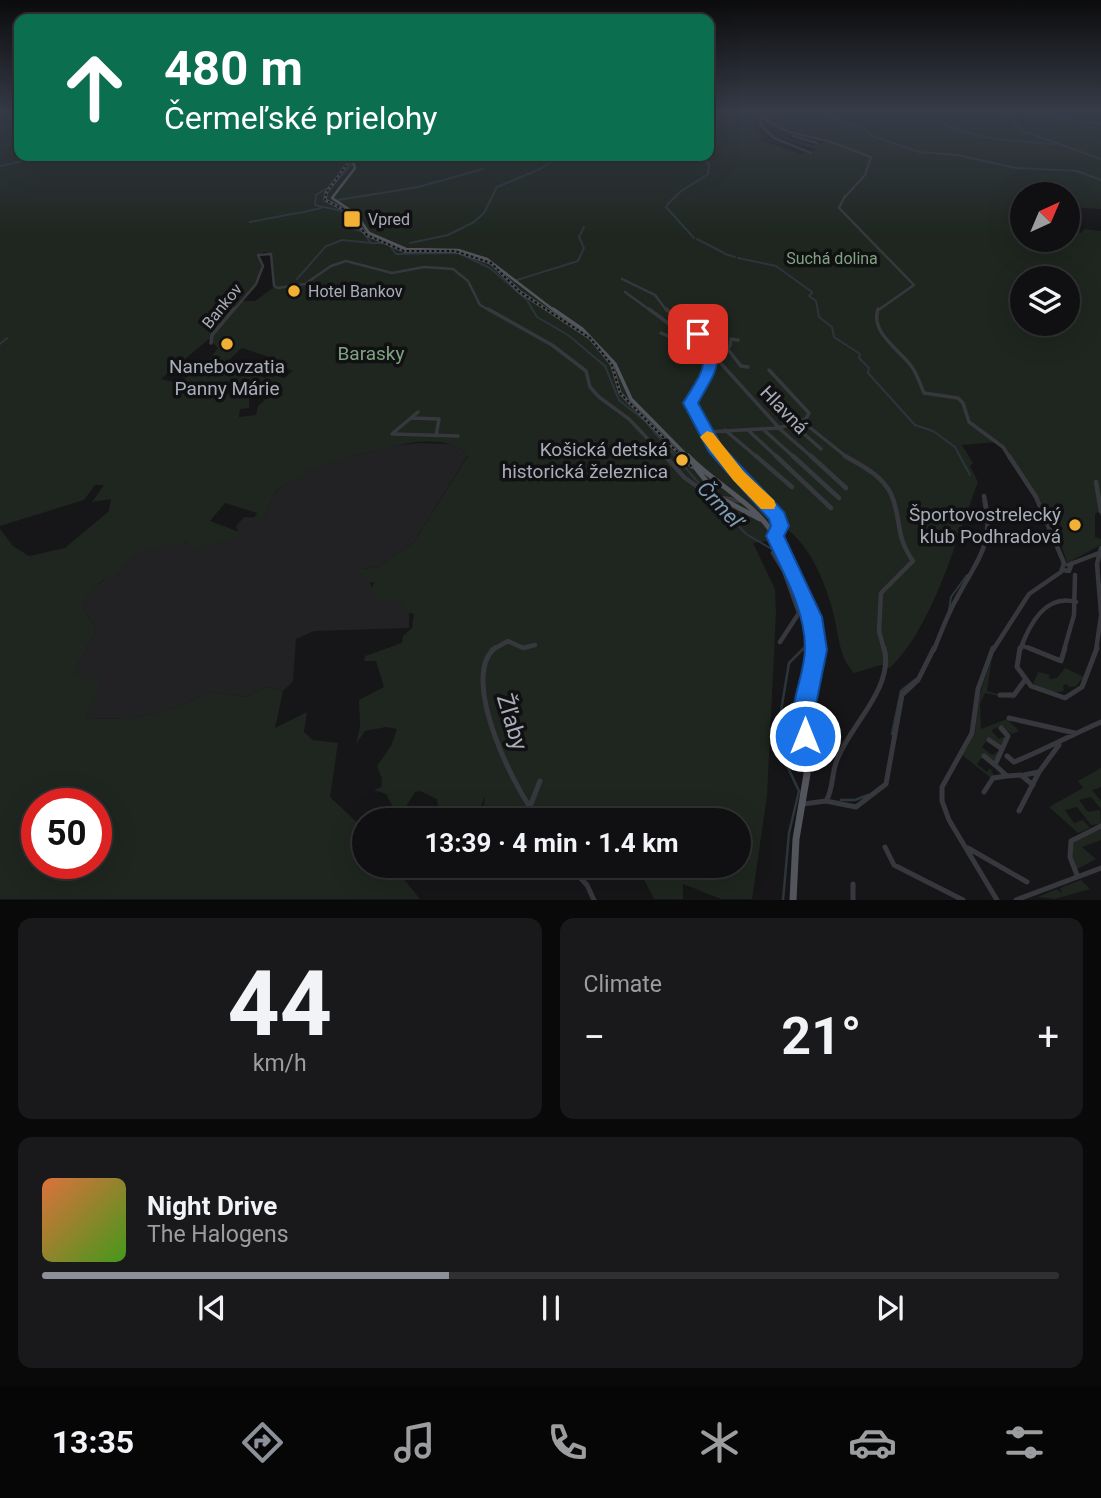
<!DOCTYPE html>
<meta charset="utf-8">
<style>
:root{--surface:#101012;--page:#19191b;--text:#f1f3f6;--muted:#9c9d9f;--line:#303032;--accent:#8c9099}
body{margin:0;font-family:Roboto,sans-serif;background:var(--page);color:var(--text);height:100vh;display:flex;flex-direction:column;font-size:26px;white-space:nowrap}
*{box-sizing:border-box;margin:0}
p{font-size:23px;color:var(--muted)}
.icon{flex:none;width:38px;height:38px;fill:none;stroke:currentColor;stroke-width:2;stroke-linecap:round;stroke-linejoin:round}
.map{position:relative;height:900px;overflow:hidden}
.panel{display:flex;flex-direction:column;gap:18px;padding:18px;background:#09090a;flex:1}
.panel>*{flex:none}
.banner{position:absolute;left:14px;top:14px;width:700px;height:147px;border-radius:14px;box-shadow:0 7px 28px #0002,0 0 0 2px var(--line);background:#0b6e4f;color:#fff;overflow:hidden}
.needle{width:46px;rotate:44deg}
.tools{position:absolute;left:1010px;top:182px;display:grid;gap:14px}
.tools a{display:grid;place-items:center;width:70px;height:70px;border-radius:50%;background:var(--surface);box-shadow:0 7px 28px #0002,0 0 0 2px var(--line);font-size:35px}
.speed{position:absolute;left:21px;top:788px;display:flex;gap:14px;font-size:35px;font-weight:700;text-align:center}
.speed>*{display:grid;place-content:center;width:91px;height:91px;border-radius:50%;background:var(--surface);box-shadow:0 7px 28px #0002,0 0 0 2px var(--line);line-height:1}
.speed .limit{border:10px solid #d22;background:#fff;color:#111}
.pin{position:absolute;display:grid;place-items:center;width:60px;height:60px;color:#fff;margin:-30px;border-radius:14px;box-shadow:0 4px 10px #0006}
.me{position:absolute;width:77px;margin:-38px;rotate:0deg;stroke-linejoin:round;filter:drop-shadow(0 0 5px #0008)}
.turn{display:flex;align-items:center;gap:24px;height:147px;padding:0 35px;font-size:32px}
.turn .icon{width:91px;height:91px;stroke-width:2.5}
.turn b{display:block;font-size:49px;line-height:60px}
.big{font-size:52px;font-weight:700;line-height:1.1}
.panel .tile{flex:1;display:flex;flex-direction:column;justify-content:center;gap:10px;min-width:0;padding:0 24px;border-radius:14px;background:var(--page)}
.panel .dial{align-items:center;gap:0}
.dial b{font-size:91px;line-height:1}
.song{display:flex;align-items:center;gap:21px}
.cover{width:84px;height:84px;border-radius:10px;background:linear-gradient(135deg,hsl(20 70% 55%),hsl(100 70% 35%))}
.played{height:7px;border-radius:4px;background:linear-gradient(90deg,var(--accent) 40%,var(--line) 40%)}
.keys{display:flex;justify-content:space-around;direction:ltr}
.heat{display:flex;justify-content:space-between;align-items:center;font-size:38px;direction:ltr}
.panel .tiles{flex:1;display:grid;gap:18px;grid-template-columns:1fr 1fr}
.tile:last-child{grid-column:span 2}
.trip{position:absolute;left:352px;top:808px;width:399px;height:70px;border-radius:35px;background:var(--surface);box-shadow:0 7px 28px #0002,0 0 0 2px var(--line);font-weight:700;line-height:70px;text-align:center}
.tabs{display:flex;height:112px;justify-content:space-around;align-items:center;background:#060607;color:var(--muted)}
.tabs .icon{width:49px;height:49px}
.tabs .on{color:var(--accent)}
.tabs b{font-size:32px;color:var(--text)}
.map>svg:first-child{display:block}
.built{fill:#222225}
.green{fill:#1e261f;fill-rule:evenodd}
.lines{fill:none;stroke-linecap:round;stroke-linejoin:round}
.stream-far1{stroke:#2c353c;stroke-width:2}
.stream{stroke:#2c353c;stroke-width:2.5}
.minor-far4{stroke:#37383d;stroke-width:2}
.minor-far3{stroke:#37383d;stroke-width:2.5}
.minor-far2{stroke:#37383d;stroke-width:3.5}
.minor-far1{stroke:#37383d;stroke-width:4.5}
.minor{stroke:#37383d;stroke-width:5}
.major-far3{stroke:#53555c;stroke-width:2.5}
.major-far2{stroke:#53555c;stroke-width:3.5}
.major-far1{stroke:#53555c;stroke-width:5}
.major{stroke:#53555c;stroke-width:7}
.rail-casing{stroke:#4a4c52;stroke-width:3.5}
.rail{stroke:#111113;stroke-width:2;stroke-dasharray:2.5;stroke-linecap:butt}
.minor-bridge{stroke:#37383d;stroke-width:4.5}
.route{fill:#1a73e8;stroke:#114b97;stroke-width:2}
.slow{fill:#f59e0b}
.poi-dot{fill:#f2b134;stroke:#111113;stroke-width:2.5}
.labels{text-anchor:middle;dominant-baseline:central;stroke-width:7;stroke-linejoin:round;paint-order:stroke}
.far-poi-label{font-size:16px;fill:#a8adb8;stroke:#111113;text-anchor:start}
.far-park-label{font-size:16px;fill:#7fa381;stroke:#111113}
.far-street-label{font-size:16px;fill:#a8adb8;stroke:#111113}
.park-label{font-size:19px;fill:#7fa381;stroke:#111113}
.poi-label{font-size:19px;fill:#a8adb8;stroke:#111113;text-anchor:end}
.street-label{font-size:19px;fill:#a8adb8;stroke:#111113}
.water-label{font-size:21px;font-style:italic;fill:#7f9bb3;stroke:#111113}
.near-street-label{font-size:23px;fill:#a8adb8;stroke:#111113}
</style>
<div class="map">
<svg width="1101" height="900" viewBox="0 0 1101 900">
<rect width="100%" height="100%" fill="#161618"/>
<path class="built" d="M 420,443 L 454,444 L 468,455 L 414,542 L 380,566 L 363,569 L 374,590 L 409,601 L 409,628 L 314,631 L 296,639 L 293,681 L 283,691 L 266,687 L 246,697 L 212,692 L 164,712 L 134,718 L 84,719 L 73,675 L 96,630 L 82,606 L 91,590 L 109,576 L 117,576 L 129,558 L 142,550 L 187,542 L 194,548 L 240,536 L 236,526 L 244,517 L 264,518 L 276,490 L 306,475 L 303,471 L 388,446 Z"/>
<path class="green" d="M 0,111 L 19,111 L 19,156 L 709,156 L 709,112 C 724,110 742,108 755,116 L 754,126 L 763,138 L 760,140 L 801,154 L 817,150 L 778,136 L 813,145 L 830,142 L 795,134 L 774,123 L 780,121 L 757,111 L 947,111 L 959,118 L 973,117 L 955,111 L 1101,111 L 1101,209 L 1083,208 L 1068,211 L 1068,194 L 1022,194 L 1022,240 L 1068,240 L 1068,229 L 1081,233 L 1085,229 L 1101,231 L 1101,516 L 1098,512 L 1095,514 L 1095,537 L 1101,539 L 1101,545 L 1067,563 L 1061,544 L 1064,542 L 1054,529 L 1056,528 L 1052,526 L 1039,499 L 999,442 L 962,445 L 973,463 L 970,466 L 978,482 C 956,539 934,625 890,668 L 881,665 L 854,673 C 838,656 839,634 833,612 C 824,578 808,540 777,522 L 774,540 L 753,543 L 775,589 L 776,613 L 767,796 L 752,899 L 721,899 L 683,884 L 683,899 L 654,899 L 637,866 L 738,866 L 738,821 L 482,821 L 485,796 L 481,806 L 467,807 L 466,821 L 427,821 L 438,807 L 437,799 L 420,791 L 415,792 L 399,818 L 386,794 L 374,790 L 381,787 L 382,779 L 377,766 L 391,746 L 397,729 L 386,727 L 365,731 L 356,744 L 360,726 L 359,700 L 384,687 L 376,661 L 364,661 L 365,656 L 402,643 L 403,636 L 412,628 L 414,614 L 403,611 L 402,601 L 377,600 L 371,592 L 374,582 L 367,583 L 359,570 L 380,566 L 414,542 L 468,456 C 442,419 338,463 304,471 L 307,475 L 276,490 L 264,518 L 254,518 L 257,513 L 225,503 L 210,521 L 239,532 L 240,536 L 194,549 L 187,542 C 151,551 138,543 117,576 C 100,577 90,592 82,606 L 96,630 L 73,675 L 102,683 L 85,719 L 134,718 L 164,712 L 212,692 L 246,697 L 266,687 L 283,691 L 275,728 L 307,712 L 304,732 L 313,740 L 338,743 L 330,797 L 364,829 L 364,866 L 393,866 L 420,899 L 0,899 L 0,529 L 13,546 L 29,556 L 65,548 L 109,511 L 111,499 L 92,502 L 104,485 L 95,485 L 84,500 L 0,526 ZM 264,252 L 271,254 L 274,287 L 255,301 L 242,301 L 259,279 L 263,266 L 258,255 ZM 1022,278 L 1068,278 L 1068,324 L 1022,324 ZM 209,339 L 218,348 L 206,364 L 178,383 L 161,379 ZM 242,348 L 288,363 L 283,367 L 293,371 L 284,378 L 272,373 L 265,378 L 230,359 ZM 261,384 L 264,395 L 270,395 L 258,406 L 256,415 L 239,417 L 240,409 L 249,408 L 249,395 L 217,393 L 221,385 ZM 37,803 L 96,803 L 96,863 L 37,863 Z
M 992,658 L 987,691 L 1008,697 L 1024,682 L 1014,699 L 985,693 L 980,704 L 981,729 L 1007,719 L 1019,731 L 1012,734 L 1001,726 L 991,730 L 999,739 L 1005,736 L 1002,746 L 989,738 L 982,747 L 992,755 L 1000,750 L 995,762 L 984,755 L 977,764 L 987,772 L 990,768 L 994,776 L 991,778 L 962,755 L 975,733 L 979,697 Z
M 1065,668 L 1084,677 L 1076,686 L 1070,687 L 1066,684 L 1063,686 L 1064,691 L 1053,693 L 1033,684 L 1038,672 L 1050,675 L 1049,679 L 1057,678 Z
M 1101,768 L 1101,787 L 1092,790 L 1101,801 L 1101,809 L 1091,797 L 1079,800 L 1088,812 L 1100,810 L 1101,824 L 1091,825 L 1077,807 L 1065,810 L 1074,823 L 1083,820 L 1090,828 L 1078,833 L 1049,807 L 1083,788 L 1078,781 Z
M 1101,828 L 1101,840 L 1082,847 L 1096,859 L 1077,869 L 1070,850 L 1072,842 Z
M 1081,880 L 1090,889 L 1055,899 L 1038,897 L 1057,889 L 1062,894 L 1060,888 Z"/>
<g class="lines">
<path class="stream-far1" d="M 828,111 L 825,114 L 864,129 L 872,136 L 919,152 L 957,155 L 1016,168 L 1077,171 L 1101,180
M 1093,111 L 1101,113
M 994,112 L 1013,118 L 1020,130 L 1101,159
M 0,116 L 19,115
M 939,122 C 976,140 1013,141 1053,144
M 336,156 L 352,164 L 333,185 L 316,195 L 315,205 L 342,211 L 348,222 L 355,226 L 354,229 L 363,232 L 371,243 L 388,243 L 396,254 L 458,253 L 490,268 L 527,300 L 537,317 L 568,335 L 605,366 L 619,400 L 645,421 L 703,488
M 37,160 L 60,156
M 0,166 L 47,156
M 338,200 L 418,187 L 483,169
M 667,205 L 680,192 L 708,174 L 709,165 L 704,156
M 666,207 L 694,238
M 299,213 L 321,208
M 250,222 L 297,213
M 697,239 L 724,253
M 410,243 L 448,235 L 474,222 L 484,213 L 497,187 L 540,169 L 560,156
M 327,246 L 342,240 L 372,243
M 725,254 L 735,257
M 738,258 L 776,266 L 812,292
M 297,279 L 326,246
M 514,281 L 578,261 L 584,248 L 579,237 L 584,227
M 812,293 L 809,296 L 816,301 L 819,317 L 832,327 L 834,337 L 860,354 L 859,358 L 869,368 L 868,373 L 915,425 L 933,431 L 955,447 L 970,475
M 0,344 L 7,338
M 712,497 L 746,534 L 777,552 L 810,632 L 803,650
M 983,500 L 985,511
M 949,610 L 951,597 L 967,575"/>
<path class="stream" d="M 892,734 L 901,691 L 916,679
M 841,800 L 855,800 L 868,795
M 783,900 L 789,833 L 799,791 L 783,757 L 781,711 L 789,663 L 804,648"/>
<path class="minor-far4" d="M 749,111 L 789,132 L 831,142 L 871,157 L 865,175 L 844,198
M 1009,111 L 1101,124
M 762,119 L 760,124 L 774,138 L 811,153
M 793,136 L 817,143"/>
<path class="minor-far3" d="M 845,196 L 839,208 L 914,285 L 877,311
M 622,279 L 655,295 L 667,311
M 625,292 L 651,311
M 233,311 L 256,284 L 263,266 L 258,255 L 271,254 L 274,286 L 278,288 L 305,284 L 331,266 L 346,261 L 392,273 L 424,267 L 453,269 L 468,281 L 480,305 L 491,311"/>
<path class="minor-far2" d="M 488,309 L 552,345 L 586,371 L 590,387 L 599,397 L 629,419 L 666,458
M 649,309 L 684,335 L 692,346 L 707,345
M 666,309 L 698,333
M 878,309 C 870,333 900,350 912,367 C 917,374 920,384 924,393 L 958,398 L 963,403 L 969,422 L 1003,447 L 1010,458
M 704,323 L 698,333 C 720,362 707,375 691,403 L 714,448 L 724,458
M 661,333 L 692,346
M 211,343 L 212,335 L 234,309
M 726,347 L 741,366 L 748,367
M 710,348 L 715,350 L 716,358 L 781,430 L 813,458
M 715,350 L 730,346 L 731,339 L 738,340
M 411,418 L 439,419 L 436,436
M 803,422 L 848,458
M 794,425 L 821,449
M 725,430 L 758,458
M 749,431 L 778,458
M 765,431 L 795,458
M 707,432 L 779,428 L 806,419 L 809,413 L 769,370
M 393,433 L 418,412
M 392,434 L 458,436"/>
<path class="minor-far1" d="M 665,456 L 685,478 L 708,494
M 722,456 L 778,516 L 780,526 L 775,536
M 756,456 L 792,487
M 776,456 L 831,508
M 793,456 L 839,498
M 811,456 L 846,488
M 845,456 C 862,466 882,475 891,494 C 902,518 894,534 913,561 L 881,593 L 879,631 L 884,650
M 1096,482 L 1101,511
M 723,498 L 740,501
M 1101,548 L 1097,564 L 1101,613
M 773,553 L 784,571 L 799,613 L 780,642
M 1068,565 L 1099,553
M 1063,570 L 1069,571 L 1072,563
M 1023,646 L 1034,650
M 492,650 L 508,641 L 523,648 L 535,645
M 934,650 C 941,632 948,613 958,596 C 979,557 995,543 984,496
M 993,650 L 1029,594 L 1061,572 L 1064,563 L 1036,497 L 1009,456
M 1020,650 C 1029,625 1045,593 1076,602
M 1064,650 L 1074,615 L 1075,575
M 1096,650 L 1101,616"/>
<path class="minor" d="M 495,648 C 458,678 516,793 540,821
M 993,648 L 978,689 L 972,733 L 942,787 L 942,801 L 949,820 L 997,900
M 1020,648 L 1017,667 L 1031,686 L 1065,698 L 1082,687 L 1097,648
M 1029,648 L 1061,661 L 1065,648
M 1000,695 L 1014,695 L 1025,680
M 1009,718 L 1075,733
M 1001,728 L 1008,736 L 995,765 L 1007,776 L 1021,775 L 1033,785
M 989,740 L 1002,749
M 984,756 L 995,765
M 1007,756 L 1014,762 C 1044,750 1071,735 1101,722
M 1024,775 L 1039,772
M 984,792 L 993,778 L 1007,776
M 826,801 C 834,788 831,774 837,760 C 850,725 895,687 884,648
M 803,804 L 826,801 L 856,807 L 886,784 L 902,695 L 918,680 L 934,648
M 529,809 L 540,781
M 1019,811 L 1039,772 L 1059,745
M 885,847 L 894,865 L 963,900
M 968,848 L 1027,882
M 569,866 L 587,885 L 594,900
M 1077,875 L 1070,857 L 1071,841 L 1101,826
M 853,884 L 853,900
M 1016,900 L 1101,868"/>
<path class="major-far3" d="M 351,156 L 355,168 L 332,198 L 356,214 L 369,233 L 406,249 L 458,250 L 487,259 L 555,311"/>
<path class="major-far2" d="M 553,309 L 582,329 L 615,364 L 631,399 L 689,458"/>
<path class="major-far1" d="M 688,456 C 708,477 734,492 755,512 C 784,539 817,611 816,650
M 691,462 L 720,498 L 760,519"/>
<path class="major" d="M 793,900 L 796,839 L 807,774 L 804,704 L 815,664 L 816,648"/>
<g class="rail-casing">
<path id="rail" d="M 346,156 L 348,163 L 326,193 L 325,200 L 343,209 L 367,235 L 404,251 L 455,251 L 491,263 L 520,292 L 590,338 L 612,365 L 620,393 L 692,467"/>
</g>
<use href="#rail" class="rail"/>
<path class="minor-bridge" d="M 708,494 L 716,496"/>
</g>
<linearGradient id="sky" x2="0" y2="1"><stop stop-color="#0c0c0d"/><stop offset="0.47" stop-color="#363c48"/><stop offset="1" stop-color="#363c48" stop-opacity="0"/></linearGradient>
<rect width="1101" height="237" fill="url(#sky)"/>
<path class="route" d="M 693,331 L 703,331 C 728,362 715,371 698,403 L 721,445 L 784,512 L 789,526 L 784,536 L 822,617 L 827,650 L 816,704 L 816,736 L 813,744 L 805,747 L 797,744 C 783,711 805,680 805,648 C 805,608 782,571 766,536 L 771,526 L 769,519 L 709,452 L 683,403 C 700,374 714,364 692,334 Z"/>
<path class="slow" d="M 707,431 L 713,433 L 744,472 L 774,500 L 776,505 L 774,509 L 761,509 L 733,480 L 700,437 Z"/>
<g class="poi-dot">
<rect x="343" y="210" width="18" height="18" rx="3.5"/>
<circle cx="294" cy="291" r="7"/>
<circle cx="227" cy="344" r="7"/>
<circle cx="682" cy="460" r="7"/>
<circle cx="1075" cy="525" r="7"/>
</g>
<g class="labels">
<g class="far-poi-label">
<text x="368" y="219">Vpred</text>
<text x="308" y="291">Hotel Bankov</text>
</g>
<g class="far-park-label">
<text x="832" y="258">Suchá dolina</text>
</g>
<g class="far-street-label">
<text transform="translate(222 306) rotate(-51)">Bankov</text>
</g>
<g class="park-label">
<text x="371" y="353">Barasky</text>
</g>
<g class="poi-label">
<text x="227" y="366" text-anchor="middle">Nanebovzatia<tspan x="227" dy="22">Panny Márie</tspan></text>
<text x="668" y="449">Košická detská<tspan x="668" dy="22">historická železnica</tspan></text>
<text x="1061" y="514">Športovostrelecký<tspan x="1061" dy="22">klub Podhradová</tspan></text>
</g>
<g class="street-label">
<text transform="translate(784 410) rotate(46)">Hlavná</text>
</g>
<g class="water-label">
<text transform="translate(720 505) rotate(47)">Črmeľ</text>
</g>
<g class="near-street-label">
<text transform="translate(512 722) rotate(73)">Žľaby</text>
</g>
</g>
</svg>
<div class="tools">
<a><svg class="needle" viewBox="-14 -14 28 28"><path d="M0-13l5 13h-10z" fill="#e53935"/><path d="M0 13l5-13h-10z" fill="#9c9d9f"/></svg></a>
<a><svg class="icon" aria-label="layers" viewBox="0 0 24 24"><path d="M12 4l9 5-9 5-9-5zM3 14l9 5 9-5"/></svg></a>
</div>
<div class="speed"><div class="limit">50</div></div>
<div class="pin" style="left:698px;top:334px;background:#d93025"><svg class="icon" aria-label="arrive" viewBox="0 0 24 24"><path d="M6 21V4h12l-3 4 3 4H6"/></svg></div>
<svg class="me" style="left:805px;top:736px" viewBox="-20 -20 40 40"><circle r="17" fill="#1a73e8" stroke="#fff" stroke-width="3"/><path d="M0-11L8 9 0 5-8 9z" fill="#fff"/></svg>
<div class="trip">13:39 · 4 min · 1.4 km</div>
<div class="banner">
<div class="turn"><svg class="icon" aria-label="ahead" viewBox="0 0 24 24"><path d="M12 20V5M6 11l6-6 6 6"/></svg><div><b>480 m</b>Čermeľské prielohy</div></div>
</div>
</div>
<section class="panel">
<div class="tiles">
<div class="tile dial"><b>44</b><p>km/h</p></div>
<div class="tile"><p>Climate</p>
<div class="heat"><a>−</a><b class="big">21°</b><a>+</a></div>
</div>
<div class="tile">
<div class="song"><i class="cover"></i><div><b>Night Drive</b><p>The Halogens</p></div></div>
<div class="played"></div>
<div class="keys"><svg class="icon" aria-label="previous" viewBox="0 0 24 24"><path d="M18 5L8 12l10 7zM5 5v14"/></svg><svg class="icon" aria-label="pause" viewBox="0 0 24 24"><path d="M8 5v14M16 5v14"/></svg><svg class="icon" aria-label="next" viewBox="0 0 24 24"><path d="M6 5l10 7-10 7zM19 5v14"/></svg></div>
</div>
</div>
</section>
<nav class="tabs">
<b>13:35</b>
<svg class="icon on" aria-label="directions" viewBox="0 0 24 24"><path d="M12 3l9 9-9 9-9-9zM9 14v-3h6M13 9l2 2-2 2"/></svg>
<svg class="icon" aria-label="music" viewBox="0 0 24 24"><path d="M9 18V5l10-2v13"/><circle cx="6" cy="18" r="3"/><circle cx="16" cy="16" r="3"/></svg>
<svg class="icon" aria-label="phone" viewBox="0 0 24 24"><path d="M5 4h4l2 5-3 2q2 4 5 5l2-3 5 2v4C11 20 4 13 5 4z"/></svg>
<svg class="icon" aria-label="climate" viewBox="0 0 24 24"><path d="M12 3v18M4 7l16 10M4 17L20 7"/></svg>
<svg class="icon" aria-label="car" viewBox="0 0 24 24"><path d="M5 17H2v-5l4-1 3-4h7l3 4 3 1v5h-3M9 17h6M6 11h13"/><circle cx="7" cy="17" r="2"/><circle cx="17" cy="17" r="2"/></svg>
<svg class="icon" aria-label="filters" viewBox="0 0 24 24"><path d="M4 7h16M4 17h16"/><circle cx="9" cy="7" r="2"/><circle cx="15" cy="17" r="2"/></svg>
</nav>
